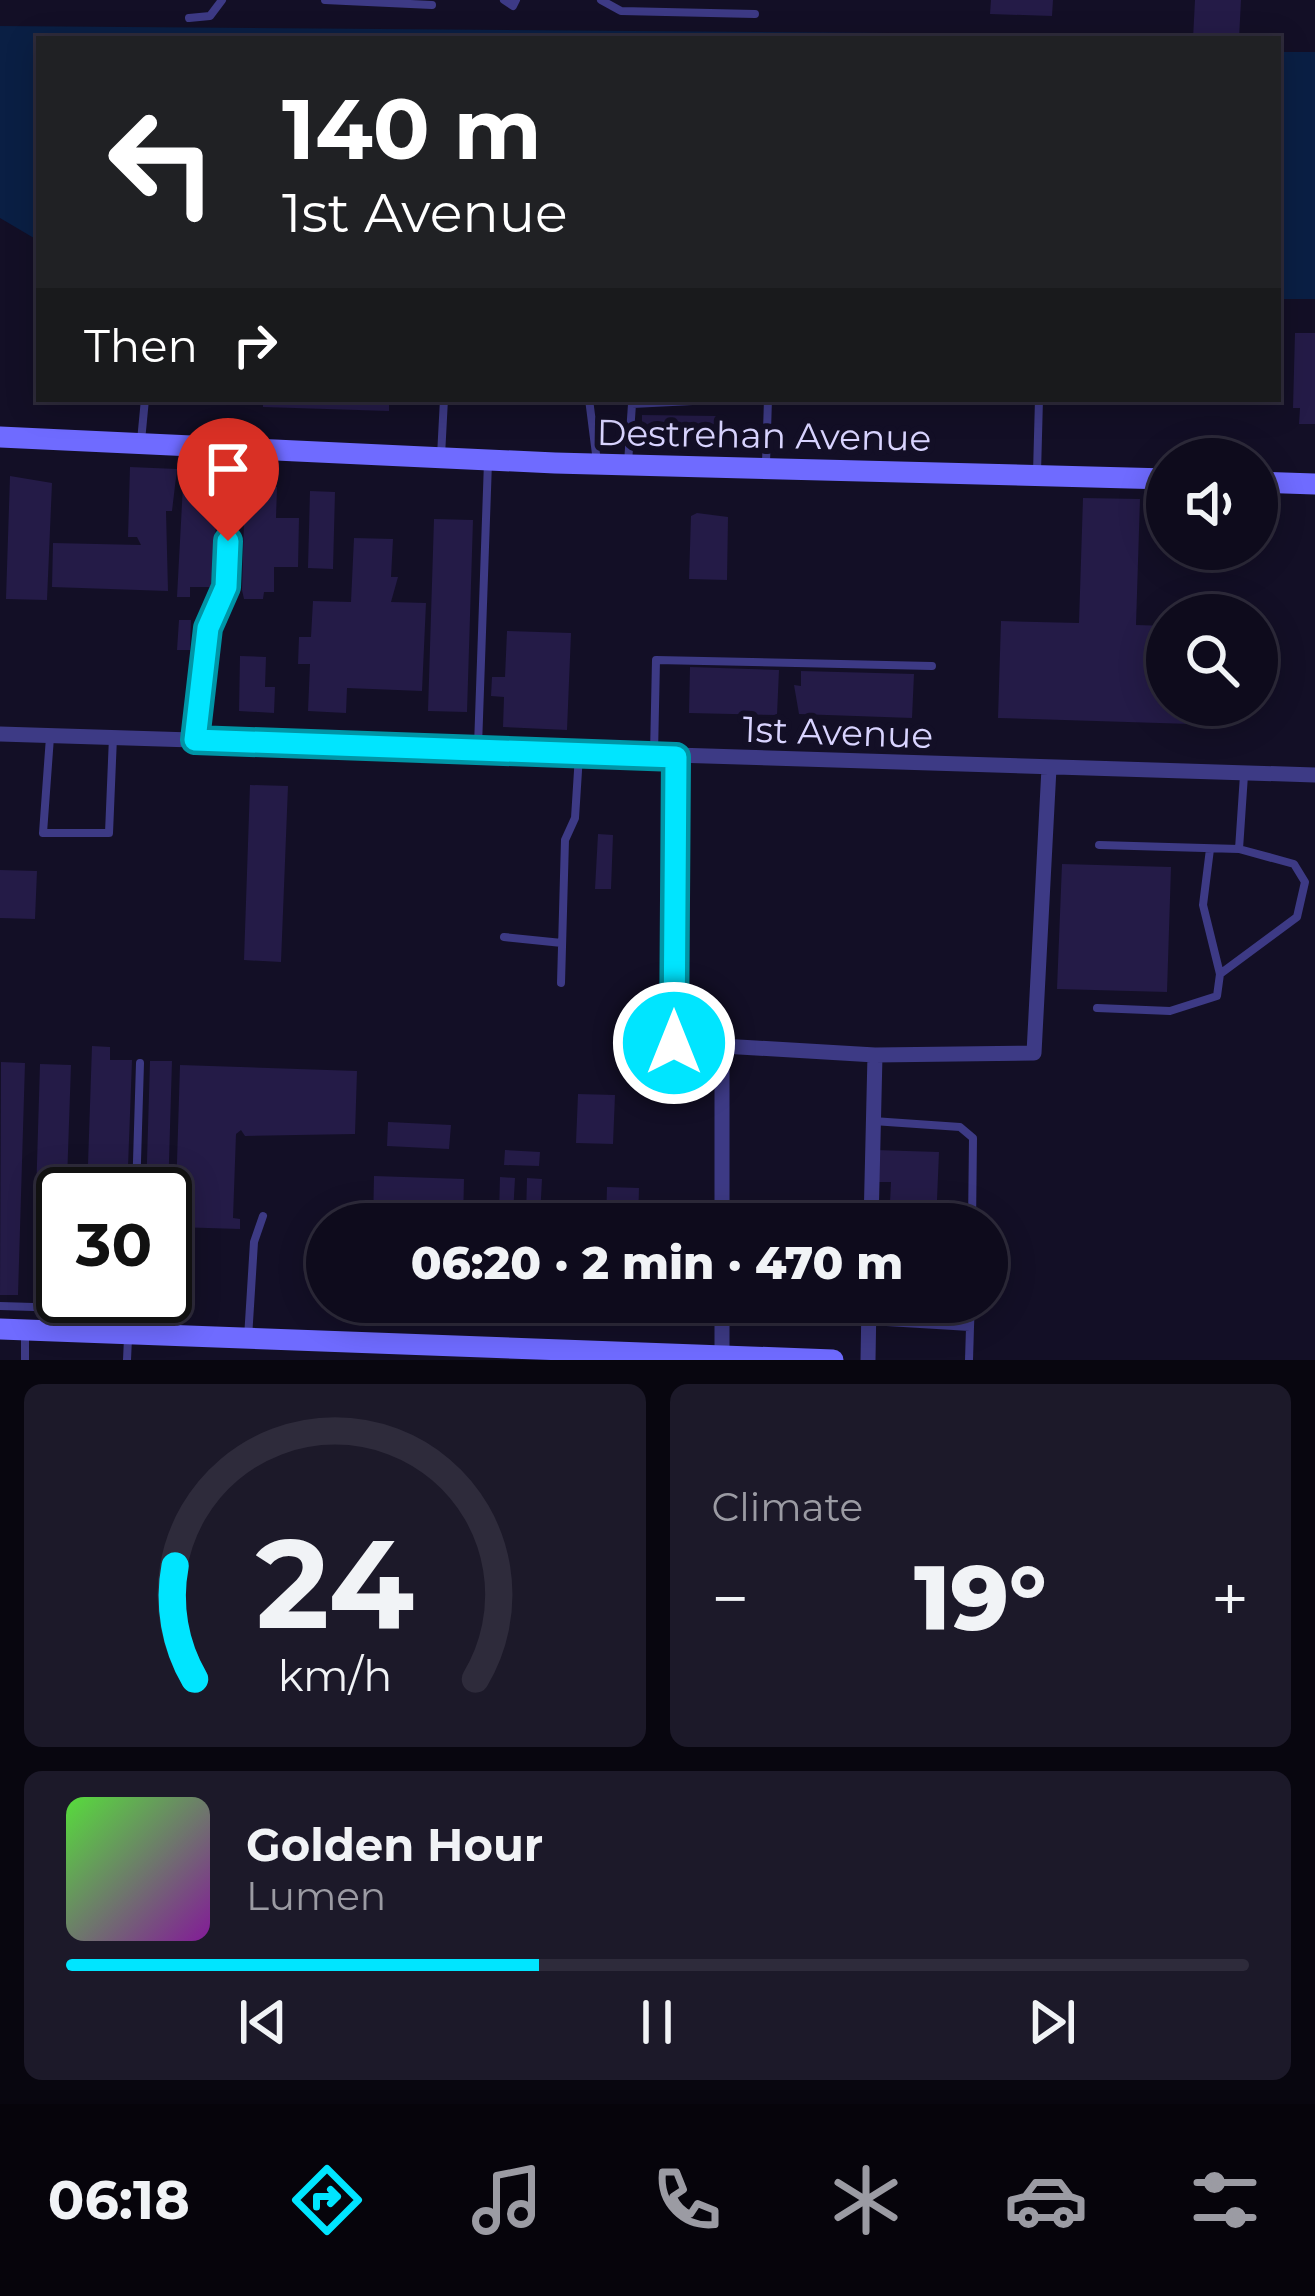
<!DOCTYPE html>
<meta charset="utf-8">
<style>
:root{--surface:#0e0b1c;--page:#1c1929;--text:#f1f3f6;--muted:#9b9ba3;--line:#2e2b3b;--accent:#00e5ff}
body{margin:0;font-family:Montserrat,sans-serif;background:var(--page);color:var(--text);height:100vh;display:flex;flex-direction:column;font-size:45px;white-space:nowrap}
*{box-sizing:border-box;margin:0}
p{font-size:39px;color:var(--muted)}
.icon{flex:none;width:66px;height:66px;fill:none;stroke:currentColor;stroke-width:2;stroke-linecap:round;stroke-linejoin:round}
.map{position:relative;height:1360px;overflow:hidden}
.sheet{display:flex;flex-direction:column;gap:24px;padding:24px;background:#08060f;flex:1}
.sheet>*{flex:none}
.top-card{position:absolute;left:36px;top:36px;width:1245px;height:366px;border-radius:0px;box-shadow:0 6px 30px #0003,0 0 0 3px var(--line);background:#202124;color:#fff;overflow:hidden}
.buttons{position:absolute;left:1146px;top:438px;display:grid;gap:24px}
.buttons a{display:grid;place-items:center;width:132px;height:132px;border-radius:50%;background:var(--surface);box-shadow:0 6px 30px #0003,0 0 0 3px var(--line);font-size:60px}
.speed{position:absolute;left:36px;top:1167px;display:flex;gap:24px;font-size:60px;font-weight:700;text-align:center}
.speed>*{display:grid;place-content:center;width:156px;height:156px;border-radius:50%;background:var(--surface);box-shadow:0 6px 30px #0003,0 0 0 3px var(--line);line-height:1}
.speed .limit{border:6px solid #111;border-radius:18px;background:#fff;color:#111}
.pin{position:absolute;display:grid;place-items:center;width:102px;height:102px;color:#fff;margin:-123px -51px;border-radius:50% 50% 50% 0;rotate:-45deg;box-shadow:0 0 12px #0007}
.pin .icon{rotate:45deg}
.me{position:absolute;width:132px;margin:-66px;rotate:0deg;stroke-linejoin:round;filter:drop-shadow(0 0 9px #0008)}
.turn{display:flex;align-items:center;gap:42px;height:252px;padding:0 48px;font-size:54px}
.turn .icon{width:156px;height:156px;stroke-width:2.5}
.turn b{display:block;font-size:84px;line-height:102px}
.then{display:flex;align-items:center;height:114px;padding:0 48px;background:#0003;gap:24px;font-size:45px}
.big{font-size:90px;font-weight:800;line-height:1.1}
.sheet .widget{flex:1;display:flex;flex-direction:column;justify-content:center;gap:18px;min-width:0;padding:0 42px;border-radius:18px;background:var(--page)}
.sheet .dial{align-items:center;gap:0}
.dial svg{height:312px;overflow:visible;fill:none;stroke:var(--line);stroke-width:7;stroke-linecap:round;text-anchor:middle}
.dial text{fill:var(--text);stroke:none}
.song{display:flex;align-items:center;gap:36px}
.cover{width:144px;height:144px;border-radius:18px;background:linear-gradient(135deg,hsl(110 70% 55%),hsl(290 70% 35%))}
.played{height:12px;border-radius:6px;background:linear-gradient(90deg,var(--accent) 40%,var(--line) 40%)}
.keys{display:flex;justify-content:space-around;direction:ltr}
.heat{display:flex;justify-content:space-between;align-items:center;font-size:66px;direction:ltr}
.sheet .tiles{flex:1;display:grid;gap:24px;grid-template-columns:1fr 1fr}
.widget:last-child{grid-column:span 2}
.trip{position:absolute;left:306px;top:1203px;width:702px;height:120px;border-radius:60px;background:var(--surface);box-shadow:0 6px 30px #0003,0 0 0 3px var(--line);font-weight:800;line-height:120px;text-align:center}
.menu{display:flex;height:192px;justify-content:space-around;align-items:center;background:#06040b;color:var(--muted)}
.menu .icon{width:84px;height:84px}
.menu .on{color:var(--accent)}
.menu b{font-size:54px;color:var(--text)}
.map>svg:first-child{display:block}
.water{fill:#0a1f44}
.building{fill:#241b47}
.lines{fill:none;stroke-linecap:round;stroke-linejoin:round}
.lane{stroke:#3d3a85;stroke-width:8}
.street{stroke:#3d3a85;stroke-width:15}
.secondary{stroke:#6f6bff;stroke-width:21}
.route-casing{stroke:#0095a6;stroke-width:30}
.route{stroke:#00e5ff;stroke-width:21}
.labels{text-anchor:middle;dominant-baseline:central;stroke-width:12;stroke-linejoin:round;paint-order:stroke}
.street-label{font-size:36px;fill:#d9d4ff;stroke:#130f26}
</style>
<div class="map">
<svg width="1315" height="1360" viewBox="0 0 1315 1360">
<rect width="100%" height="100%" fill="#130f26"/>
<path class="water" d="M 0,26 L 1017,34 L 1042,39 L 39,39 L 39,241 L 0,218 Z
M 1278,52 L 1315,52 L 1315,299 L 1278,299 Z"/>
<path class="building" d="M 991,0 L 1053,0 L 1052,16 L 990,14 Z
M 1195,0 L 1241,0 L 1239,39 L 1193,39 Z
M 1295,333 L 1315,333 L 1315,424 L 1299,424 L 1300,408 L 1293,408 Z
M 263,399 L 389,399 L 389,411 L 263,407 Z
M 642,415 L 716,416 L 716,428 L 642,427 Z
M 130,467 L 177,469 L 172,511 L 166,511 L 168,591 L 52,587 L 53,543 L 141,545 L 137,537 L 128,537 Z
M 10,476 L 52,483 L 47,600 L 6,599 Z
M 183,485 L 215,486 L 218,499 L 211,587 L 190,587 L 190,597 L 177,597 Z
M 245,487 L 277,487 L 276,518 L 299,518 L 298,567 L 274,567 L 274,592 L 264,592 L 263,599 L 244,599 L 242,590 Z
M 310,491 L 335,492 L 333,569 L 308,568 Z
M 1083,498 L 1140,499 L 1136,625 L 1167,626 L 1167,705 L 1224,705 L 1223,725 L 998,718 L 1001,621 L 1079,623 Z
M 697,513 L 728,517 L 727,580 L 689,579 L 691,516 Z
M 434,519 L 473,520 L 467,712 L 428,711 Z
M 354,538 L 393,539 L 391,577 L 398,577 L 391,602 L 426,603 L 422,691 L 347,688 L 346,713 L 308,711 L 310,664 L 298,664 L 299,637 L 311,637 L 313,601 L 351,602 Z
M 179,620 L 191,620 L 190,650 L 177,650 Z
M 507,631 L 571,633 L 567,730 L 503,727 L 504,697 L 491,696 L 492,677 L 505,677 Z
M 240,656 L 266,657 L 265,687 L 275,687 L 274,713 L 239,711 Z
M 690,667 L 779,670 L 777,715 L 689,713 Z
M 801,671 L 914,674 L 912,718 L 799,714 L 794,685 L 801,686 Z
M 250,785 L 288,786 L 281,962 L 244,960 Z
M 598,834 L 613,835 L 611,889 L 595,889 Z
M 1062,864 L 1171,867 L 1167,992 L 1057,989 Z
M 0,870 L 37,871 L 35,919 L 0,918 Z
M 92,1046 L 110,1047 L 110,1060 L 132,1060 L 127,1194 L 87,1194 Z
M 150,1061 L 172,1061 L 168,1194 L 146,1194 Z
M 1,1062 L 25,1063 L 18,1295 L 0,1295 Z
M 40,1064 L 71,1065 L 63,1297 L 33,1296 Z
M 180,1065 L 357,1071 L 355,1134 L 245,1136 L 241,1130 L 236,1134 L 233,1218 L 240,1219 L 240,1229 L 175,1227 Z
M 578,1094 L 615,1095 L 613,1144 L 576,1143 Z
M 388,1122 L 451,1125 L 449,1149 L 387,1146 Z
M 505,1150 L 540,1152 L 539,1166 L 504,1165 Z
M 875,1150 L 939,1152 L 936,1224 L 889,1224 L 891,1182 L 874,1182 Z
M 374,1176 L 464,1179 L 463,1224 L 373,1224 Z
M 500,1177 L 515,1178 L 513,1215 L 499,1215 Z
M 527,1178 L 542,1179 L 540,1217 L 526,1216 Z
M 607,1187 L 639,1188 L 638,1224 L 606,1224 Z
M 84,1296 L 124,1296 L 123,1317 L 83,1316 Z
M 142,1296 L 164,1296 L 164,1318 L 142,1317 Z
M 604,1302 L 635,1302 L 635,1317 L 603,1316 Z"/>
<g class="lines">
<path class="lane" d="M 325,0 L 346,1
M 504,0 L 513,6 L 516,0
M 601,0 L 621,11 L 755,14
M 346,1 L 432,5
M 189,18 L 210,16 L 222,0
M 589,399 L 597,462
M 141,441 L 145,399
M 441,456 L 444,399
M 628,463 L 632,404 L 733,399
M 766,463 L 768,399
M 1037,473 L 1039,399
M 50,737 L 43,833 L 109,833 L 113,737
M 195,740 L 208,628 L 226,587 L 231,449
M 478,746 L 488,462
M 654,754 L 656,660 L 932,666
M 1099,845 L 1239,849 L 1244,775
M 504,937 L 562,943
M 1220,974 L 1297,917 L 1305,882 L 1294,864 L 1239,849
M 561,983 L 565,840 L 575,818 L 579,755
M 1097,1008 L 1170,1011 L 1217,996 L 1220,974 L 1203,905 L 1210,849
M 873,1121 L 960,1127 L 973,1138 L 972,1224
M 136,1194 L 140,1063
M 0,1306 L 67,1308 L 67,1330
M 870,1321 L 970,1327 L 969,1360
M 970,1327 L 971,1302
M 131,1333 L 132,1296
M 248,1338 L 254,1242 L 263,1216
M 25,1360 L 25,1332
M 127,1360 L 128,1338"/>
<path class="street" d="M 0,734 L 1315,775
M 676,756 L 673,1043 L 875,1055 L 1034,1053 L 1049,768
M 722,1224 L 722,1046
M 871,1224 L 875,1055
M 722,1358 L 722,1302
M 868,1360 L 869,1302"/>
<path class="secondary" d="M 0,437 L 555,463 L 1167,479
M 1257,482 L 1315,484
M 0,1329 L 833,1360"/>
</g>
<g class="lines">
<g class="route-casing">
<path id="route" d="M 228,541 L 226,587 L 208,628 L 195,740 L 676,757 L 674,1043"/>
</g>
<use href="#route" class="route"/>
</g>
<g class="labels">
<g class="street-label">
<text transform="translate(764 435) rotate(1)">Destrehan Avenue</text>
<text transform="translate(838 732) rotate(2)">1st Avenue</text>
</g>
</g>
</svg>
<div class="buttons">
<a><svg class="icon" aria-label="sound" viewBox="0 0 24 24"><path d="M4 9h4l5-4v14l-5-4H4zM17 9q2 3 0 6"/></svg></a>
<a><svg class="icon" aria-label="search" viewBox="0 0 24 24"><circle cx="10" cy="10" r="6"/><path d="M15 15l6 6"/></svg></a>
</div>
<div class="speed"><div class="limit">30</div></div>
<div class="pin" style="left:228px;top:541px;background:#d93025"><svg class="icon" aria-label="arrive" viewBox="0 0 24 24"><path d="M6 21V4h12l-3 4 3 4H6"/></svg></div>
<svg class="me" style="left:674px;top:1043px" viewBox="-20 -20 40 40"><circle r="17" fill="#00e5ff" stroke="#fff" stroke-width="3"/><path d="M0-11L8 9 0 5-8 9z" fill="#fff"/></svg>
<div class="trip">06:20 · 2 min · 470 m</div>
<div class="top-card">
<div class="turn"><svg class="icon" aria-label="left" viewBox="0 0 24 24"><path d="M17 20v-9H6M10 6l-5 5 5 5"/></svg><div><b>140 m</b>1st Avenue</div></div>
<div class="then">Then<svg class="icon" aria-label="right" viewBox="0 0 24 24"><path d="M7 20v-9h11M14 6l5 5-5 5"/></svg></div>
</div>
</div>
<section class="sheet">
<div class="tiles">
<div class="widget dial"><svg viewBox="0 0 100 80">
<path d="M14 69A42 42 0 1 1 86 69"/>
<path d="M14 69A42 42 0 0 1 9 40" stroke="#00e5ff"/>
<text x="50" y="56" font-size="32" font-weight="700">24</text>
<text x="50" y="72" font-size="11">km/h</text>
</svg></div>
<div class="widget"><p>Climate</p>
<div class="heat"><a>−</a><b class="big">19°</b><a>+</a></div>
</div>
<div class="widget">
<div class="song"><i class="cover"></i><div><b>Golden Hour</b><p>Lumen</p></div></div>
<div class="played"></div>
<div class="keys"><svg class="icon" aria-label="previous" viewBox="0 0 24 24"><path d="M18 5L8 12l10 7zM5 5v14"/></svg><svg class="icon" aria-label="pause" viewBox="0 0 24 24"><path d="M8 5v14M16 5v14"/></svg><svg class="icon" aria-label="next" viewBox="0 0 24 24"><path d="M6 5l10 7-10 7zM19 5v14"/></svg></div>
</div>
</div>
</section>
<nav class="menu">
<b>06:18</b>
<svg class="icon on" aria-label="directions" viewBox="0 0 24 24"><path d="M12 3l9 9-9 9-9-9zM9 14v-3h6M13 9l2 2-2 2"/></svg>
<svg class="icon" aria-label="music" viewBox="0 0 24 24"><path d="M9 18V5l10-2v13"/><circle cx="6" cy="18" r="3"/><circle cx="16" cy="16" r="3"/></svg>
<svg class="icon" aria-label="phone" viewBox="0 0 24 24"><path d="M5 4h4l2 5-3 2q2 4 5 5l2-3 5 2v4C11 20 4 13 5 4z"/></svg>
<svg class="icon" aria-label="climate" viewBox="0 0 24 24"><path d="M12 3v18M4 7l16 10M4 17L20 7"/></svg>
<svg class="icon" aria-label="car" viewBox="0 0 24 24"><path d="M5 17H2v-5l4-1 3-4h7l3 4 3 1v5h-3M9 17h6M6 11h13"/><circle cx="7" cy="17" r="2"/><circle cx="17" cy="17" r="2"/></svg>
<svg class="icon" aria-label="filters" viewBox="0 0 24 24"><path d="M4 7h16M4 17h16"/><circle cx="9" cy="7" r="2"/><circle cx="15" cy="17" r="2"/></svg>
</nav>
